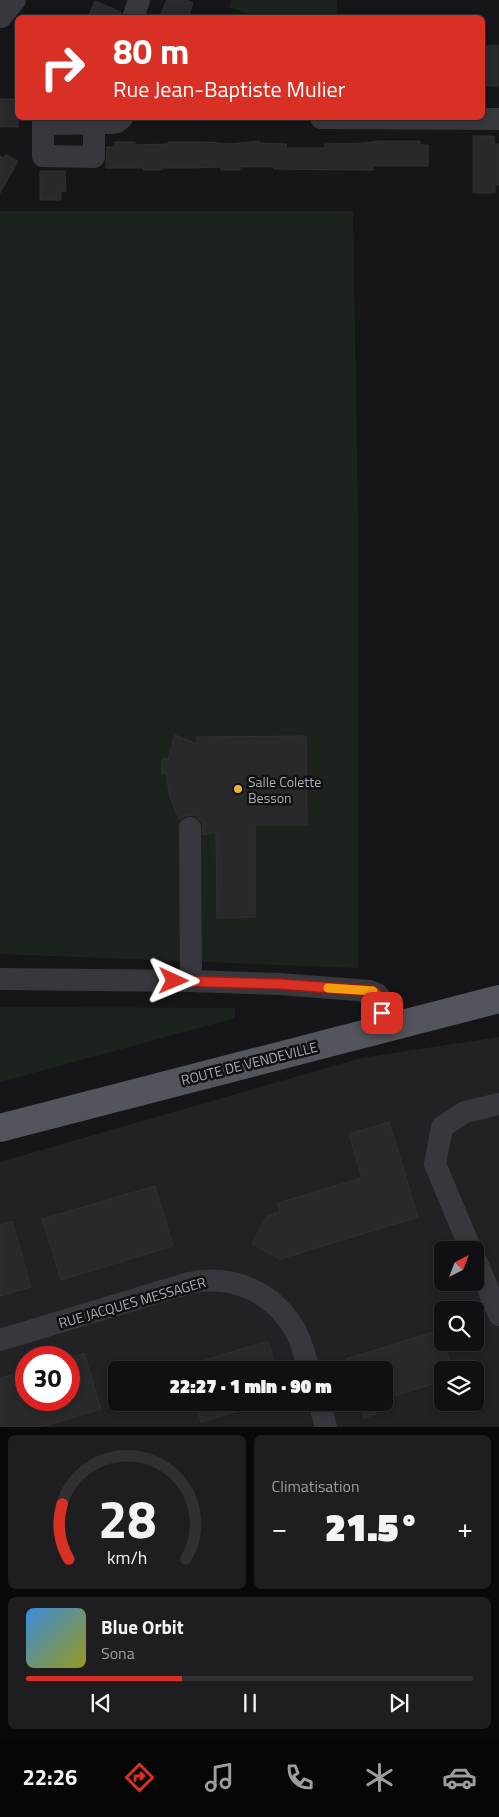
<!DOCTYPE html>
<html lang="fr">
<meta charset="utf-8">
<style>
:root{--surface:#101012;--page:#1e1e20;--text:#f1f3f6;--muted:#9c9d9f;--line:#303032;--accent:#d93025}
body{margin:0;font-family:"Titillium Web",sans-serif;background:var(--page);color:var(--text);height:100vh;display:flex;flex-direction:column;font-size:19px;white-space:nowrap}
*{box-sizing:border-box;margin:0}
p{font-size:16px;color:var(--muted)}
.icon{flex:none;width:28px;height:28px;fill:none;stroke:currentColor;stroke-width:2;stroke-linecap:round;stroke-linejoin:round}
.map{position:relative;height:1427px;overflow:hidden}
.side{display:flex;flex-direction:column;gap:8px;padding:8px;background:#09090a;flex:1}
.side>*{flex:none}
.banner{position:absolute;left:15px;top:15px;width:470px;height:105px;border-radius:8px;box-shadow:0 2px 8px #0003,0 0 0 1px var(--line);background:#d93025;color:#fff;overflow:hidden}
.needle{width:32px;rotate:42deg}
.buttons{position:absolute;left:434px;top:1241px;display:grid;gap:10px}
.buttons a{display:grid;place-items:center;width:50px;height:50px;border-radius:8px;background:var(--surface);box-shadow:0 2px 8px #0003,0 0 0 1px var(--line);font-size:25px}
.speed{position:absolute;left:15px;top:1346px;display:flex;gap:10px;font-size:25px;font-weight:700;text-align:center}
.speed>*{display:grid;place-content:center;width:65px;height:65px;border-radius:50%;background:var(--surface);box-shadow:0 2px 8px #0003,0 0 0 1px var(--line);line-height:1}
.speed .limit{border:8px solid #d22;background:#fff;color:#111}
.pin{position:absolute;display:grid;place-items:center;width:42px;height:42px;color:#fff;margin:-21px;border-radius:10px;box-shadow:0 2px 8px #0006}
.me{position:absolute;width:55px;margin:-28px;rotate:91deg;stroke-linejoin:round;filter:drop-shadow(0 0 4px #0008)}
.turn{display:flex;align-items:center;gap:18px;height:105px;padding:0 15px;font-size:22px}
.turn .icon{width:65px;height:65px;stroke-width:2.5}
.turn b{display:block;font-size:35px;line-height:42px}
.big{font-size:38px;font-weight:800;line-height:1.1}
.side .card{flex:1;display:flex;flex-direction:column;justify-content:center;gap:8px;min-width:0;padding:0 18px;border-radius:8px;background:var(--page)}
.side .dial{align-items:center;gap:0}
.dial svg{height:130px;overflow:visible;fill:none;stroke:var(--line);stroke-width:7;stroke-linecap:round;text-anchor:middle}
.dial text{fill:var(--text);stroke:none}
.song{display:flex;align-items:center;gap:15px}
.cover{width:60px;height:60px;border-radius:8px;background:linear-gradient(135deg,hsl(210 70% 55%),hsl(60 70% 35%))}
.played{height:5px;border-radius:2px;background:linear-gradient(90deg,var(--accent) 35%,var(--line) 35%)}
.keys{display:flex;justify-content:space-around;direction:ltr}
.heat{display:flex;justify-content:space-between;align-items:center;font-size:28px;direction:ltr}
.side .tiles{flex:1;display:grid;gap:8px;grid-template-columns:1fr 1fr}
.card:last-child{grid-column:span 2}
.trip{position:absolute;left:108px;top:1361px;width:285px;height:50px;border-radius:8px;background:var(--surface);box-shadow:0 2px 8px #0003,0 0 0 1px var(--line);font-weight:800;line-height:50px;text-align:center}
.tab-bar{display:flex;height:80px;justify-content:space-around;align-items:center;background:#060607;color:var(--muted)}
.tab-bar .icon{width:35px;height:35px}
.tab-bar .on{color:var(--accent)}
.tab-bar b{font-size:22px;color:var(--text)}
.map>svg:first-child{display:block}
.built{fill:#222225;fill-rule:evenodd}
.green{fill:#1c231d}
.building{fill:#29292c;stroke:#303034}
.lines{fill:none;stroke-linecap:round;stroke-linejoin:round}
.minor{stroke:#37383d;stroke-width:22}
.major{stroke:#53555c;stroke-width:28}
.route-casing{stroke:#8d1f18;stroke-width:12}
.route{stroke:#d93025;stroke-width:9}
.slow{stroke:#f59e0b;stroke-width:9}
.poi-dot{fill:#f2b134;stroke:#111113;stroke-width:2}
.labels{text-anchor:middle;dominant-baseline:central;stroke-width:5;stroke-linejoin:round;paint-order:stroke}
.poi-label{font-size:14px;fill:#a8adb8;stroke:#111113;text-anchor:start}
.street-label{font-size:14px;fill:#a8adb8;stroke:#111113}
</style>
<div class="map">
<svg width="499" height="1427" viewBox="0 0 499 1427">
<rect width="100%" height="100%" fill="#161618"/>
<path class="built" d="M 499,1037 L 499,1427 L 0,1427 L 0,1162 L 361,1058 ZM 442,1250 L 475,1250 L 475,1282 L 442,1282 ZM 442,1310 L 475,1310 L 475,1342 L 442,1342 ZM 26,1358 L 69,1358 L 69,1400 L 26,1400 ZM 116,1370 L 384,1370 L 384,1402 L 116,1402 ZM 442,1370 L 475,1370 L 475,1402 L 442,1402 Z"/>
<path class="green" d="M 232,0 L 337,0 L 337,17 L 256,17 L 229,7 Z
M 0,211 L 353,211 L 358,523 L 358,968 L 0,954 Z
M 0,1007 L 235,1008 L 235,1018 L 0,1082 Z"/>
<path class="building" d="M 167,0 L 186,0 L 193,3 L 188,18 L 159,18 Z
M 95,1 L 121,12 L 120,18 L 88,18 Z
M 498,45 L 498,86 L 482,86 L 482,46 Z
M 0,99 L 18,99 L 18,127 L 0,127 Z
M 473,136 L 494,136 L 494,144 L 499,144 L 499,185 L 495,185 L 495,193 L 473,193 Z
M 259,141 L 259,143 L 287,144 L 286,148 L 325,148 L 325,144 L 364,143 L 379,141 L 420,141 L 420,145 L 428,145 L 428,166 L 373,166 L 373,170 L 354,170 L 274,169 L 274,167 L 240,167 L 240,170 L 221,170 L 221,167 L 189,168 L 162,168 L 162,170 L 143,170 L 143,168 L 106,168 L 107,147 L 115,147 L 115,142 L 135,142 L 135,145 L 168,144 L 168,142 L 207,142 L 229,144 Z
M 6,155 L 18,161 L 0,193 L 0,156 L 4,158 Z
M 40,171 L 65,171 L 66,191 L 61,192 L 61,200 L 40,200 Z
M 175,735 L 197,744 L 197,737 L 306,736 L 307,825 L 255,825 L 255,917 L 217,918 L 216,832 L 203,835 L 202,822 L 196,816 L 189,815 L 184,816 L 180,820 L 170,797 L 166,773 L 162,774 L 162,759 L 168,759 Z
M 389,1122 L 418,1217 L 280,1259 L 252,1244 L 267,1216 L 280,1212 L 278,1203 L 362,1178 L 349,1134 Z
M 155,1186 L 173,1246 L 61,1280 L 42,1219 Z
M 12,1221 L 31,1287 L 0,1296 L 0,1225 Z
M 440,1330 L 442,1342 L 444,1342 L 453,1370 L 442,1370 L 442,1381 L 384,1399 L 384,1370 L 350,1370 L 346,1359 Z
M 268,1341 L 277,1370 L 183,1370 L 182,1367 Z
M 84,1353 L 101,1409 L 41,1427 L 0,1427 L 0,1378 L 26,1371 L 26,1400 L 69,1400 L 69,1358 Z
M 195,1402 L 254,1402 L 254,1406 L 201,1422 Z
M 359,1402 L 373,1402 L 376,1414 L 364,1418 Z"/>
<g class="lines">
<path class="minor" d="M 1,17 L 15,0
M 133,18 L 139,0
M 321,118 L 499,119
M 94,124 L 94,157 L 43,156 L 43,124 L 112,123 L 117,122 L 122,118
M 190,828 L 191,981
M 0,979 L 191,981 L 280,984 L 370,991 L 377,994 C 386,1005 382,1019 376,1031
M 471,1250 L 435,1164 L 442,1127 L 465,1112 L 499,1104
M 475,1258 L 499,1315
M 0,1340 L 189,1283 C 232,1274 273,1291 295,1330 C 302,1342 305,1357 309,1370
M 319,1402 L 326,1427"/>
<path class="major" d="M 0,1128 L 499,999"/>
</g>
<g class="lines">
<g class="route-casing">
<path id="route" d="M 174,981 L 280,984 L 372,991 C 382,996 383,1003 382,1013"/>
</g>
<use href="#route" class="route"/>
<path class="slow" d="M 328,988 L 373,991"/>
</g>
<circle class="poi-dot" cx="238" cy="789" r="5"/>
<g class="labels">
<g class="poi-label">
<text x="248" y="781">Salle Colette<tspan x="248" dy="16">Besson</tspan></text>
</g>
<g class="street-label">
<text transform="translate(249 1063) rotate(-14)">ROUTE DE VENDEVILLE</text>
<text transform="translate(132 1302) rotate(-16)">RUE JACQUES MESSAGER</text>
</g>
</g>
</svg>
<div class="buttons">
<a><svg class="needle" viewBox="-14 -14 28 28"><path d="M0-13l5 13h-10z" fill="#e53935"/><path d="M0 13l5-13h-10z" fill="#9c9d9f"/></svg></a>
<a><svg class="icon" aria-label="search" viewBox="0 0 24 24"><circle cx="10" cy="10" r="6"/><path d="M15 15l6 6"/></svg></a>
<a><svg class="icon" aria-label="layers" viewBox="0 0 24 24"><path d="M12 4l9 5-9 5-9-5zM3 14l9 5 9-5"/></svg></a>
</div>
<div class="speed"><div class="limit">30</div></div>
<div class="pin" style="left:382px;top:1013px;background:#d93025"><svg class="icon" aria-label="arrive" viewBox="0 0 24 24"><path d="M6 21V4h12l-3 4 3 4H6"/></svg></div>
<svg class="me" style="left:174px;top:981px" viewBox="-20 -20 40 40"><path d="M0-17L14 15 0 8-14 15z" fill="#d93025" stroke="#fff" stroke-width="4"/></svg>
<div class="trip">22:27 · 1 min · 90 m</div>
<div class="banner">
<div class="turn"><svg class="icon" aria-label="right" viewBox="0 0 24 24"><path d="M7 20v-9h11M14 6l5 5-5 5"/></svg><div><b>80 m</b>Rue Jean-Baptiste Mulier</div></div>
</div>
</div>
<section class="side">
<div class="tiles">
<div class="card dial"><svg viewBox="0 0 100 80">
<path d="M14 69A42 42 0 1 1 86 69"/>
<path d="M14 69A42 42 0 0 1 10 35" stroke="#d93025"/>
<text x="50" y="56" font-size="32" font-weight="700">28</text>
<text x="50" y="72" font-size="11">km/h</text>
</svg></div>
<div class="card"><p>Climatisation</p>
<div class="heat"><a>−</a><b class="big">21.5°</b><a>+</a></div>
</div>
<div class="card">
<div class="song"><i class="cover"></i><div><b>Blue Orbit</b><p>Sona</p></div></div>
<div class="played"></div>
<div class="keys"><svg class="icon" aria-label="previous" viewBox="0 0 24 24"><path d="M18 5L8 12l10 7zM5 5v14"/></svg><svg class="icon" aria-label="pause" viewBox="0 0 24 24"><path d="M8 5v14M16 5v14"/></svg><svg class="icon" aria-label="next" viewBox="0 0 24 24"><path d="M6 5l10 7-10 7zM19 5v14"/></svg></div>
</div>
</div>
</section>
<nav class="tab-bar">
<b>22:26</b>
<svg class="icon on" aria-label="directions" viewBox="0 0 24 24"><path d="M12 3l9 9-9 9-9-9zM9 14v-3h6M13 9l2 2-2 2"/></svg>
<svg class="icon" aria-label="music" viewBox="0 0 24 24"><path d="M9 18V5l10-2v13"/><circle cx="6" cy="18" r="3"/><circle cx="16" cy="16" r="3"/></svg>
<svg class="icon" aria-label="phone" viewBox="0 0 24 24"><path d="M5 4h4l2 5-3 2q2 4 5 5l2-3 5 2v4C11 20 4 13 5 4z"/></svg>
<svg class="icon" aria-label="climate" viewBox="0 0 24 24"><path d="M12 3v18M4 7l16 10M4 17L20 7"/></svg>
<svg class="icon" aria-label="car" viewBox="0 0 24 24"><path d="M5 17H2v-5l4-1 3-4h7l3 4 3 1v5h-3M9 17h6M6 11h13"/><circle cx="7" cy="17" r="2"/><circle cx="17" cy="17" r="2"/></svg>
</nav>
